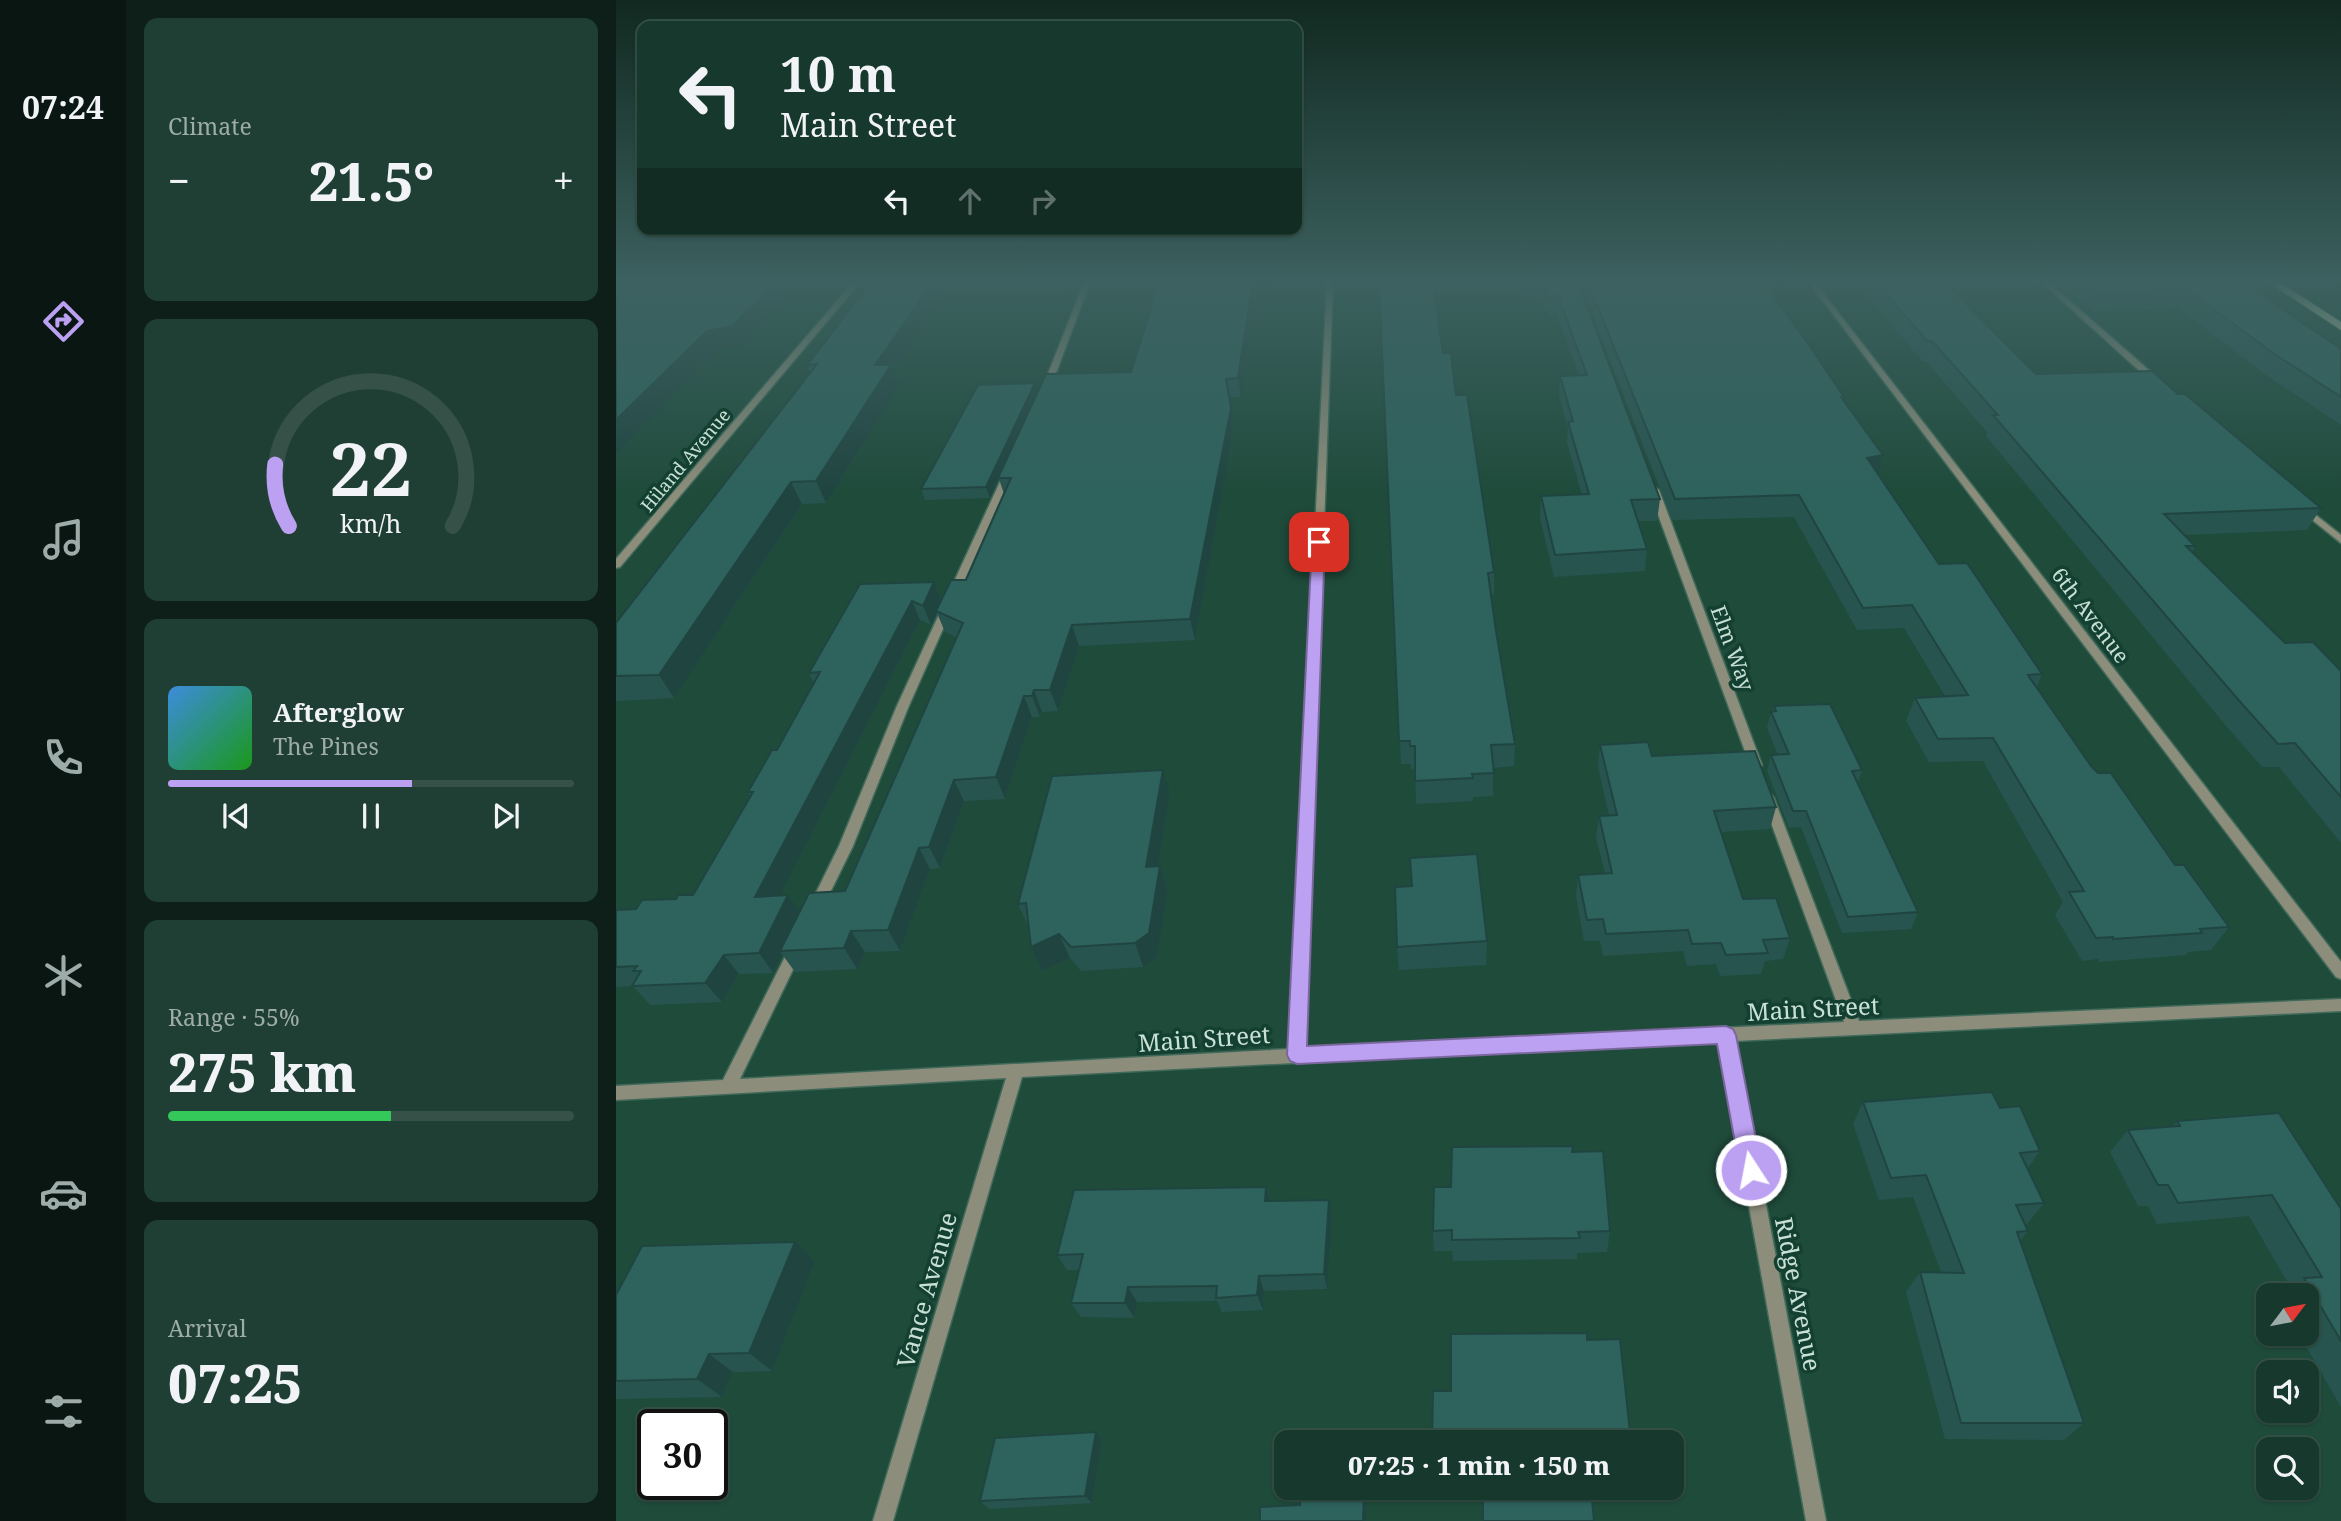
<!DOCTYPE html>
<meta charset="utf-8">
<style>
:root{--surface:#17382c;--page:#203f34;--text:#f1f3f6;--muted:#9eaca9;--line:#365248;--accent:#bca0f2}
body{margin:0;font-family:"Noto Serif",serif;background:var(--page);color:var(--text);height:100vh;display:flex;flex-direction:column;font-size:26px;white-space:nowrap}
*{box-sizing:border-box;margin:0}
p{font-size:23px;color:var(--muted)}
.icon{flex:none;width:38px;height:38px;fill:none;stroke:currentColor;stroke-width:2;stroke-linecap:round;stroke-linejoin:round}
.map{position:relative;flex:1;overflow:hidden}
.sheet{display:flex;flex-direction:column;gap:18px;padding:18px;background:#0d1f18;width:490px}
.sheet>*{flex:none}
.top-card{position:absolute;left:21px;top:21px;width:665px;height:214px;border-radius:14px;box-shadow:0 2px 5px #0004,0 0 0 2px var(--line);background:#17382c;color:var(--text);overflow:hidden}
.needle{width:46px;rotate:58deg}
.buttons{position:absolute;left:1640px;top:1283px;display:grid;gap:14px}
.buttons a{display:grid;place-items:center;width:63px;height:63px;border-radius:14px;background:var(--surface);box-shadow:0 2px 5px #0004,0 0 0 2px var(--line);font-size:35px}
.speed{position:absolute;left:21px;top:1409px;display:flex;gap:14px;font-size:35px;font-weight:700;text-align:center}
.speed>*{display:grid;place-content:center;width:91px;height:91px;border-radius:50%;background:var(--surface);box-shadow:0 2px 5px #0004,0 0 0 2px var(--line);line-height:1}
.speed .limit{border:4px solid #111;border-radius:10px;background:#fff;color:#111}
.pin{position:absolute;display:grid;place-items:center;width:60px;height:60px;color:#fff;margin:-30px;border-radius:14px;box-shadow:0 4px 10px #0006}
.me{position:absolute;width:77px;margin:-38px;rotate:349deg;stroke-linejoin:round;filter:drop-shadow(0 0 5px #0008)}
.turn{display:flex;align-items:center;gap:24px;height:147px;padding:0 28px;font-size:32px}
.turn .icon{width:91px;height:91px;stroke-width:2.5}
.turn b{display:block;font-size:49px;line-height:60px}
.lanes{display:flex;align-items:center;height:66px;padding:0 28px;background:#0003;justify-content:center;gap:35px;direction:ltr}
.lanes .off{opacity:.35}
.big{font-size:52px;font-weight:800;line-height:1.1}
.sheet .card{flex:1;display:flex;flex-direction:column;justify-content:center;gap:10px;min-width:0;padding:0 24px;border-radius:14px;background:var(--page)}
.sheet .dial{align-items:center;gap:0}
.dial svg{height:182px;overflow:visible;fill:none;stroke:var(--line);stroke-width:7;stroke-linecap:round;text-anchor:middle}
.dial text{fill:var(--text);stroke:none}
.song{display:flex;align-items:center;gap:21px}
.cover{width:84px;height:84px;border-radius:10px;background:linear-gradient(135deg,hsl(210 70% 55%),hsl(120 70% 35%))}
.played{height:7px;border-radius:4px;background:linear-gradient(90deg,var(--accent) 60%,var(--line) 60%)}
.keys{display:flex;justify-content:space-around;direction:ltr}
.heat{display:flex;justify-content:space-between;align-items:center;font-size:38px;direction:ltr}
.charge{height:10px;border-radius:5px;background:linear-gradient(90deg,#34c759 55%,var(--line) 0)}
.trip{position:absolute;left:658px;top:1430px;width:410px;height:70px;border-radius:14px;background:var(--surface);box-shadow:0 2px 5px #0004,0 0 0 2px var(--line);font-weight:800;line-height:70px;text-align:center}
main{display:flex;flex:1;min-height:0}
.tab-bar{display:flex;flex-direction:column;width:126px;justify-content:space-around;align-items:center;background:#091612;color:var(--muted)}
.tab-bar .icon{width:49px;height:49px}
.tab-bar .selected{color:var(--accent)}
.tab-bar b{font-size:32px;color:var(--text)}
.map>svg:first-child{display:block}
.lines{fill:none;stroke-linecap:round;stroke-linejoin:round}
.minor-casing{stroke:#41695a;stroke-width:3}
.major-casing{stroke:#41695a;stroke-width:2}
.minor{fill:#8c8d7b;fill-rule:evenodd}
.major{fill:#d6d6b3;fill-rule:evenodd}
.wall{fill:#285450;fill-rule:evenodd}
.shaded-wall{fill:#204541}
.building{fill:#2e625d;stroke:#204541;stroke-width:2}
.route{fill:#bca0f2;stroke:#7a689d;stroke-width:2}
.labels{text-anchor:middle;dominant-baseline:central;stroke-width:7;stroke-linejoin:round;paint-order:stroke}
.far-street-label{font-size:18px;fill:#c9e0d6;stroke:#134031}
.street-label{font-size:21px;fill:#c9e0d6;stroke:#134031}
.near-street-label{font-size:24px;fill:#c9e0d6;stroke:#134031}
</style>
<main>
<nav class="tab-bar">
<b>07:24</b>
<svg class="icon selected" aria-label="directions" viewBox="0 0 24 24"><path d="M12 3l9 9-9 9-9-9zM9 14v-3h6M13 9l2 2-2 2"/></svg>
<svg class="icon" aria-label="music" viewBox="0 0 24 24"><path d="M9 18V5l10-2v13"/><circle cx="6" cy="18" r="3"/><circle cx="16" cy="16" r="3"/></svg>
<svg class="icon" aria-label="phone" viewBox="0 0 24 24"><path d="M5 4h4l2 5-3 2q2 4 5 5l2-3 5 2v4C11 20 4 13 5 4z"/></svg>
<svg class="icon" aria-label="climate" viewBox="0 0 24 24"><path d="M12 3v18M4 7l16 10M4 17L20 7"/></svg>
<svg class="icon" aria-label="car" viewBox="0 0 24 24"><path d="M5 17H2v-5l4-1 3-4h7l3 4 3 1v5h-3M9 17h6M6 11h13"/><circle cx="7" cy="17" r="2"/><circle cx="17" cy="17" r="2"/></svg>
<svg class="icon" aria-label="filters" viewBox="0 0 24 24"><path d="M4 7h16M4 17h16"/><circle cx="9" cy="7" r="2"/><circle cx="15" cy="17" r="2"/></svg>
</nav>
<section class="sheet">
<div class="card"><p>Climate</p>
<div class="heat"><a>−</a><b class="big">21.5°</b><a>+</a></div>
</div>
<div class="card dial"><svg viewBox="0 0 100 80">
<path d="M14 69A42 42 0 1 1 86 69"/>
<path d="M14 69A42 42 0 0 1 8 42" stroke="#bca0f2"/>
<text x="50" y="56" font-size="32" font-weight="700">22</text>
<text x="50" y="72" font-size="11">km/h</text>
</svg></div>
<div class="card">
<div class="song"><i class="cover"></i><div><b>Afterglow</b><p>The Pines</p></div></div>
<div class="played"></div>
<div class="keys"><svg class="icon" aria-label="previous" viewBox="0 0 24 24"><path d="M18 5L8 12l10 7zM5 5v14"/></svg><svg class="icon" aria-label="pause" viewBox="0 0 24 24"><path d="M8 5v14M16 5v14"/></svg><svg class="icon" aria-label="next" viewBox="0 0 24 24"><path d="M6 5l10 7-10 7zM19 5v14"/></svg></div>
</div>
<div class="card"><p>Range · 55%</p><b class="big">275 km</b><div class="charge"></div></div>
<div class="card"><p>Arrival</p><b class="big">07:25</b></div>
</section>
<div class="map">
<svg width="1725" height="1521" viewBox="0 0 1725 1521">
<rect width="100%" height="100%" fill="#1f4b3b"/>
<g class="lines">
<g class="minor-casing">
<path id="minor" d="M 239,280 L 246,280 L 4,567 L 0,568 L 0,559 Z
M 469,280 L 475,280 L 434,389 L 427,391 L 426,389 Z
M 711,280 L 717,280 L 689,1048 L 1228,1022 L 1146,798 L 1148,795 L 1156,795 L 1158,798 L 1243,1021 L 1725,999 L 1725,1011 L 1119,1041 L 1210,1521 L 1190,1521 L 1103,1041 L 406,1077 L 277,1521 L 257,1521 L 390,1078 L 0,1100 L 0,1086 L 107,1080 L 175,945 L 180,943 L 185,945 L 187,949 L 124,1079 L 674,1049 Z
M 1191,280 L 1197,280 L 1725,962 L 1725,979 L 1720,977 Z
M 1423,280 L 1430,280 L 1544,380 L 1544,384 L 1538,384 Z
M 392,470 L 396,473 L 292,708 L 237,846 L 205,911 L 200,912 L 195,911 L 193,907 L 223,846 L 280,708 L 388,473 Z
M 1038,487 L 1043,490 L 1146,765 L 1144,768 L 1136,768 L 1134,765 L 1033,490 Z
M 1687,505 L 1725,535 L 1725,543 L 1684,510 L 1682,508 Z"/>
</g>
<g class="major-casing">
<path id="major" d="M 1649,280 L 1660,280 L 1725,322 L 1725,330 Z"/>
</g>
<use href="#minor" class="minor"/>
<use href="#major" class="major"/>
</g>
<path class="wall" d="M 257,280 L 460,280 L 453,292 L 328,294 L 277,371 L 283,385 L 210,503 L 186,504 L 58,698 L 0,701 L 0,623 L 194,373 L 191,365 Z
M 544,280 L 642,280 L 625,397 L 613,397 L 618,427 L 579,640 L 463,646 L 442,711 L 426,712 L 424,717 L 416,717 L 389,799 L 348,801 L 324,868 L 314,869 L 284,951 L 249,952 L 241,969 L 179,972 L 166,954 L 157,973 L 123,974 L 106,1002 L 34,1005 L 17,986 L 2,987 L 0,985 L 0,910 L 20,909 L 77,895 L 134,796 L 132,792 L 161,750 L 198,683 L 193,673 L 318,582 L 326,600 L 350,580 L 388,494 L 383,479 L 374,498 L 309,500 L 305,489 L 422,393 L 515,372 ZM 321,613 L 329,632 L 340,637 L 229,891 L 183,912 L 172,895 L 163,896 L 304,620 L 315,625 Z
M 763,280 L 961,280 L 1044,499 L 1041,521 L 1022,521 L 1031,549 L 1029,571 L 938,577 L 924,518 L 925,496 L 966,495 L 951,443 L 952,428 L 943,396 L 944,376 L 963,376 L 941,315 L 931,315 L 926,299 L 907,299 L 904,291 L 819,293 L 827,353 L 840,395 L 878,572 L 878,594 L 875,595 L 880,631 L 899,744 L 898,766 L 877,768 L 877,796 L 857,797 L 857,801 L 800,804 L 799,769 L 795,769 L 795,764 L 785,764 Z
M 963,280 L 1146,280 L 1228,397 L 1227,400 L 1267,455 L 1262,474 L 1323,564 L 1426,674 L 1421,687 L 1475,766 L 1613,927 L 1595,950 L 1572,952 L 1570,955 L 1483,962 L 1482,959 L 1466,961 L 1439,915 L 1447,902 L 1367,761 L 1313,762 L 1290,721 L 1299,698 L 1329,696 L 1288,628 L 1241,630 L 1178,517 L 1056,520 Z
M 1238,280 L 1326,280 L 1420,374 L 1562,394 L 1705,508 L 1691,530 L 1568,535 L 1579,546 L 1576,552 L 1669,643 L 1725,671 L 1725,843 L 1663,767 L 1646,767 L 1611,727 L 1370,436 L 1371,432 L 1310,361 L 1306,361 Z
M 1440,280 L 1623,280 L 1725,349 L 1725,425 L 1650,375 L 1563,309 L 1477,312 Z
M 1158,706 L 1246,770 L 1242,782 L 1302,912 L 1295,929 L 1226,933 L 1185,827 L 1173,828 L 1151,771 L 1155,755 L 1162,755 L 1151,728 L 1155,712 L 1156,711 Z
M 984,745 L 1036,756 L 1160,807 L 1154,829 L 1105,832 L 1127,899 L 1174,938 L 1167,959 L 1149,961 L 1145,974 L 1104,976 L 1100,964 L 1071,966 L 1067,951 L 987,956 L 984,941 L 968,941 L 960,896 L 962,875 L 989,873 L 980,838 L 983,816 L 993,815 L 982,767 Z
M 554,794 L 542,866 L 544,866 L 552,890 L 541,957 L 527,967 L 465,971 L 454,958 L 426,971 L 415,947 L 413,928 L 402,904 Z
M 871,941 L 870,965 L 783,970 L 781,947 Z
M 1247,1102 L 1384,1108 L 1424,1151 L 1412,1168 L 1428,1203 L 1411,1224 L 1409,1224 L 1412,1231 L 1404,1241 L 1468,1423 L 1448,1440 L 1329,1439 L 1290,1292 L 1304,1272 L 1325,1272 L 1297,1197 L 1263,1200 L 1237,1124 Z
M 1561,1121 L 1725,1209 L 1725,1407 L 1683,1334 L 1690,1334 L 1690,1295 L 1666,1295 L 1675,1288 L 1633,1216 L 1541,1224 L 1532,1206 L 1522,1206 L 1494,1152 L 1512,1130 L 1556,1127 Z
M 956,1152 L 994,1231 L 991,1252 L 961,1253 L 961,1259 L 837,1261 L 836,1251 L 818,1251 L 817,1231 L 835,1187 Z
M 650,1187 L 655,1201 L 713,1200 L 716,1216 L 711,1289 L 648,1291 L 647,1310 L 606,1312 L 601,1301 L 521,1302 L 518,1318 L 465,1317 L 455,1303 L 463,1270 L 451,1270 L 441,1255 Z
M 199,1262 L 156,1371 L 117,1372 L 106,1397 L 0,1399 L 0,1295 Z
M 480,1432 L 486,1440 L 476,1503 L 373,1509 L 364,1501 Z"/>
<path class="shaded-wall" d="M 163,280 L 189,280 L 126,346 L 100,350 L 0,454 L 0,420 L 91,331 Z
M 319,280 L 323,280 L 328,294 L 277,371 L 283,385 L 210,503 L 200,481 L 259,365 Z
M 450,280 L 460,280 L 453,292 Z
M 637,280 L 642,280 L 625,397 L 622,378 Z
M 419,383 L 422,393 L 374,498 L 370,487 Z
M 615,408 L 618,427 L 579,640 L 574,619 Z
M 1267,455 L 1262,476 L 1251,458 Z
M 175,482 L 186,504 L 58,698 L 43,675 Z
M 318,582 L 326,601 L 315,625 L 307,606 Z
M 296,601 L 304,620 L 153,917 L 139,897 Z
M 456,625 L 463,646 L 442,711 L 434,690 Z
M 418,690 L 426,712 L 424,717 L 416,696 Z
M 408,696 L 416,717 L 389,799 L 380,777 Z
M 547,770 L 554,794 L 538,891 L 530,867 Z
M 338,780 L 348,801 L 324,868 L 313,847 Z
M 303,848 L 314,869 L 284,951 L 272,930 Z
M 544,866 L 552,890 L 541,957 L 527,967 L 519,943 Z
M 172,895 L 186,915 L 164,951 L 166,954 L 157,973 L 143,953 Z
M 235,931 L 249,952 L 241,969 L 228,948 Z
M 443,934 L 454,958 L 426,971 L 415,947 Z
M 108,955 L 123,974 L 106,1002 L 89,983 Z
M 650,1187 L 655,1203 L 649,1201 Z
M 713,1200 L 716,1216 L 711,1289 L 708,1274 Z
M 179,1242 L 199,1262 L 156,1371 L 133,1353 Z
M 643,1276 L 648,1291 L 647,1310 L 641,1295 Z
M 512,1287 L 521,1302 L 518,1318 L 509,1303 Z
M 93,1354 L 117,1372 L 106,1397 L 81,1379 Z
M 480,1432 L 486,1440 L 476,1503 L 469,1496 Z
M 748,1492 L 750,1500 L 750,1521 L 747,1521 Z"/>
<path class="building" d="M 0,280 L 163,280 L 116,326 L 91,331 L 0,420 Z
M 257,280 L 319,280 L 259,365 L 275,365 L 200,481 L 175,482 L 43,675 L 0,676 L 0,623 L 201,364 L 191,365 Z
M 544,280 L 637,280 L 622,378 L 610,379 L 615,408 L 574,619 L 456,625 L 434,690 L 418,690 L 416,696 L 408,696 L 380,777 L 338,780 L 313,847 L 303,848 L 272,930 L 235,931 L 228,948 L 164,951 L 193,893 L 229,891 L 347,623 L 320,611 L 335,580 L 350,580 L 395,478 L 382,478 L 430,374 L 515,372 Z
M 763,280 L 817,280 L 827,353 L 835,353 L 840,395 L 851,395 L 878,572 L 872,573 L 880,631 L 899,744 L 875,745 L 878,773 L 856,774 L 857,778 L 799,781 L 799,746 L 794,746 L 794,741 L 783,741 Z
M 907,280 L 961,280 L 1044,499 L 1015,500 L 1031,549 L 939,555 L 925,496 L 973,494 L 952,422 L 957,421 L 944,376 L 971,375 L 942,296 L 932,296 L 927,281 L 907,281 Z
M 971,280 L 1146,280 L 1193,345 L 1228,397 L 1225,397 L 1267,455 L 1251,458 L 1323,564 L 1351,563 L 1426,674 L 1412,675 L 1475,766 L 1482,773 L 1495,773 L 1559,865 L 1568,865 L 1613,927 L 1584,929 L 1586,933 L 1497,939 L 1497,937 L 1480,938 L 1453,892 L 1468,891 L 1377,738 L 1322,739 L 1299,698 L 1352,695 L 1296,605 L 1247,608 L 1183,495 L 1059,499 Z
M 1258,280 L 1326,280 L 1420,374 L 1536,371 L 1562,394 L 1569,394 L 1705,508 L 1548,514 L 1579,546 L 1570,546 L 1669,643 L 1697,642 L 1725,671 L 1725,797 L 1679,743 L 1662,744 L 1626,704 L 1377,415 L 1382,415 L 1316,341 L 1311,341 Z
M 1468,280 L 1623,280 L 1725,349 L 1725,397 L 1660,355 L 1571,290 L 1484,293 Z
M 419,383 L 370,487 L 305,489 L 362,385 Z
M 318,582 L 307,606 L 296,601 L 139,897 L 172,895 L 143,953 L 108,955 L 89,983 L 16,986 L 25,971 L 17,971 L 21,966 L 0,967 L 0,910 L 20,909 L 26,900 L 60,899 L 62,895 L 77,895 L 137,792 L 132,792 L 156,750 L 161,750 L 204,672 L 193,673 L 244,584 Z
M 1214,704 L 1246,770 L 1236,771 L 1302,912 L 1232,917 L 1190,811 L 1177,811 L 1155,755 L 1173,754 L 1155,712 L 1160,711 L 1158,706 Z
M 1032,742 L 1036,756 L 1139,751 L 1160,807 L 1098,811 L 1127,899 L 1160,898 L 1174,938 L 1147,940 L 1152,953 L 1110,955 L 1105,943 L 1076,944 L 1072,930 L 990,934 L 987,919 L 971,920 L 962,875 L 996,873 L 983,816 L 1001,815 L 984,745 Z
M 547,770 L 530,867 L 544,866 L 533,933 L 519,943 L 455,947 L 443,934 L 415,947 L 410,903 L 402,904 L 436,776 Z
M 861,854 L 871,941 L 781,947 L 779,887 L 796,886 L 794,858 Z
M 1376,1092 L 1384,1108 L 1404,1106 L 1424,1151 L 1404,1153 L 1428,1203 L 1400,1205 L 1412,1231 L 1401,1232 L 1468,1423 L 1345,1423 L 1304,1272 L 1348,1273 L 1310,1175 L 1275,1178 L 1247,1102 Z
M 1663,1113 L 1725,1209 L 1725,1341 L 1688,1278 L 1706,1277 L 1656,1195 L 1562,1203 L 1552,1185 L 1542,1185 L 1512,1130 L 1564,1126 L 1561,1121 Z
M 957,1146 L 956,1152 L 987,1151 L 994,1231 L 962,1232 L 964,1238 L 836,1240 L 836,1230 L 817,1231 L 818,1187 L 835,1187 L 836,1147 Z
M 650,1187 L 649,1201 L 713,1200 L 708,1274 L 643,1276 L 641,1295 L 600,1298 L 601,1286 L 512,1287 L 509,1303 L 455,1303 L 467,1254 L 441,1255 L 458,1190 Z
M 179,1242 L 133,1353 L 93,1354 L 81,1379 L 0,1381 L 0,1295 L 26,1246 Z
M 971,1333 L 971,1340 L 1004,1339 L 1015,1442 L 816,1442 L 817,1391 L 835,1391 L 835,1334 Z
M 480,1432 L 469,1496 L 364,1501 L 379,1438 Z
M 867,1488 L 975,1488 L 978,1521 L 867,1521 Z
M 748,1492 L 747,1521 L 644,1521 L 644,1507 L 684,1505 L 684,1496 Z"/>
<linearGradient id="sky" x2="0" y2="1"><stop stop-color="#112920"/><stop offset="0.57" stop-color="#3c6160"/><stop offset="1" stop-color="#3c6160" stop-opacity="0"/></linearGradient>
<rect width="1725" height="493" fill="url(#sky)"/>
<path class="route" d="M 703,538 L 709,542 L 691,1046 L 1110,1026 L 1117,1029 L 1120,1035 L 1146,1170 L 1143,1178 L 1135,1181 L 1127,1178 L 1124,1170 L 1101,1044 L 681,1064 L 674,1061 L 671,1055 L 696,542 Z"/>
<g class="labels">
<g class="far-street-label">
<text transform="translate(69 460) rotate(-50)">Hiland Avenue</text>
</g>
<g class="street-label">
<text transform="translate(1475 615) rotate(53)">6th Avenue</text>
<text transform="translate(1117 648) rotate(70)">Elm Way</text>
</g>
<g class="near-street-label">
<text transform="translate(1197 1008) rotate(-3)">Main Street</text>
<text transform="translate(588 1038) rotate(-4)">Main Street</text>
<text transform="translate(310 1290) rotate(-74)">Vance Avenue</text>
<text transform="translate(1183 1294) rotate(79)">Ridge Avenue</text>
</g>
</g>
</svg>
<div class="buttons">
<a><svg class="needle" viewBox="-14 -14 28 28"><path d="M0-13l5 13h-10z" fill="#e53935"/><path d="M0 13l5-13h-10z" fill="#9eaca9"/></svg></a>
<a><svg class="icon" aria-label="sound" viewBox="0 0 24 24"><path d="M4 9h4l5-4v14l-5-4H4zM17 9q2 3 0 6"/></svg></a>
<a><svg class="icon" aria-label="search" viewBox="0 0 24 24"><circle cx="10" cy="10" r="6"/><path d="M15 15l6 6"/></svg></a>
</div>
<div class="speed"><div class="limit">30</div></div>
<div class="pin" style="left:703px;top:542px;background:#d93025"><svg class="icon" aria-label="arrive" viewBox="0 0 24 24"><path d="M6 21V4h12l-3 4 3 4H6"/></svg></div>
<svg class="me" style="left:1135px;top:1170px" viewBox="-20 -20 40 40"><circle r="17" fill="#bca0f2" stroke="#fff" stroke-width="3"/><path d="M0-11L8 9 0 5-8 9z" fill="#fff"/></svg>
<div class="trip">07:25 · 1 min · 150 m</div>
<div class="top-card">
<div class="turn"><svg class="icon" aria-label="left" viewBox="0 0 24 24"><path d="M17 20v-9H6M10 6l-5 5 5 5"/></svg><div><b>10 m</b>Main Street</div></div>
<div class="lanes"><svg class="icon" aria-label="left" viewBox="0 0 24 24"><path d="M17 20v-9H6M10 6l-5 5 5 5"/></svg><svg class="icon off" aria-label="ahead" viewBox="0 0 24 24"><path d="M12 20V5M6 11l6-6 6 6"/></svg><svg class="icon off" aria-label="right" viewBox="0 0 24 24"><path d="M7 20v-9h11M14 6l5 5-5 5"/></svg></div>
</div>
</div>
</main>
